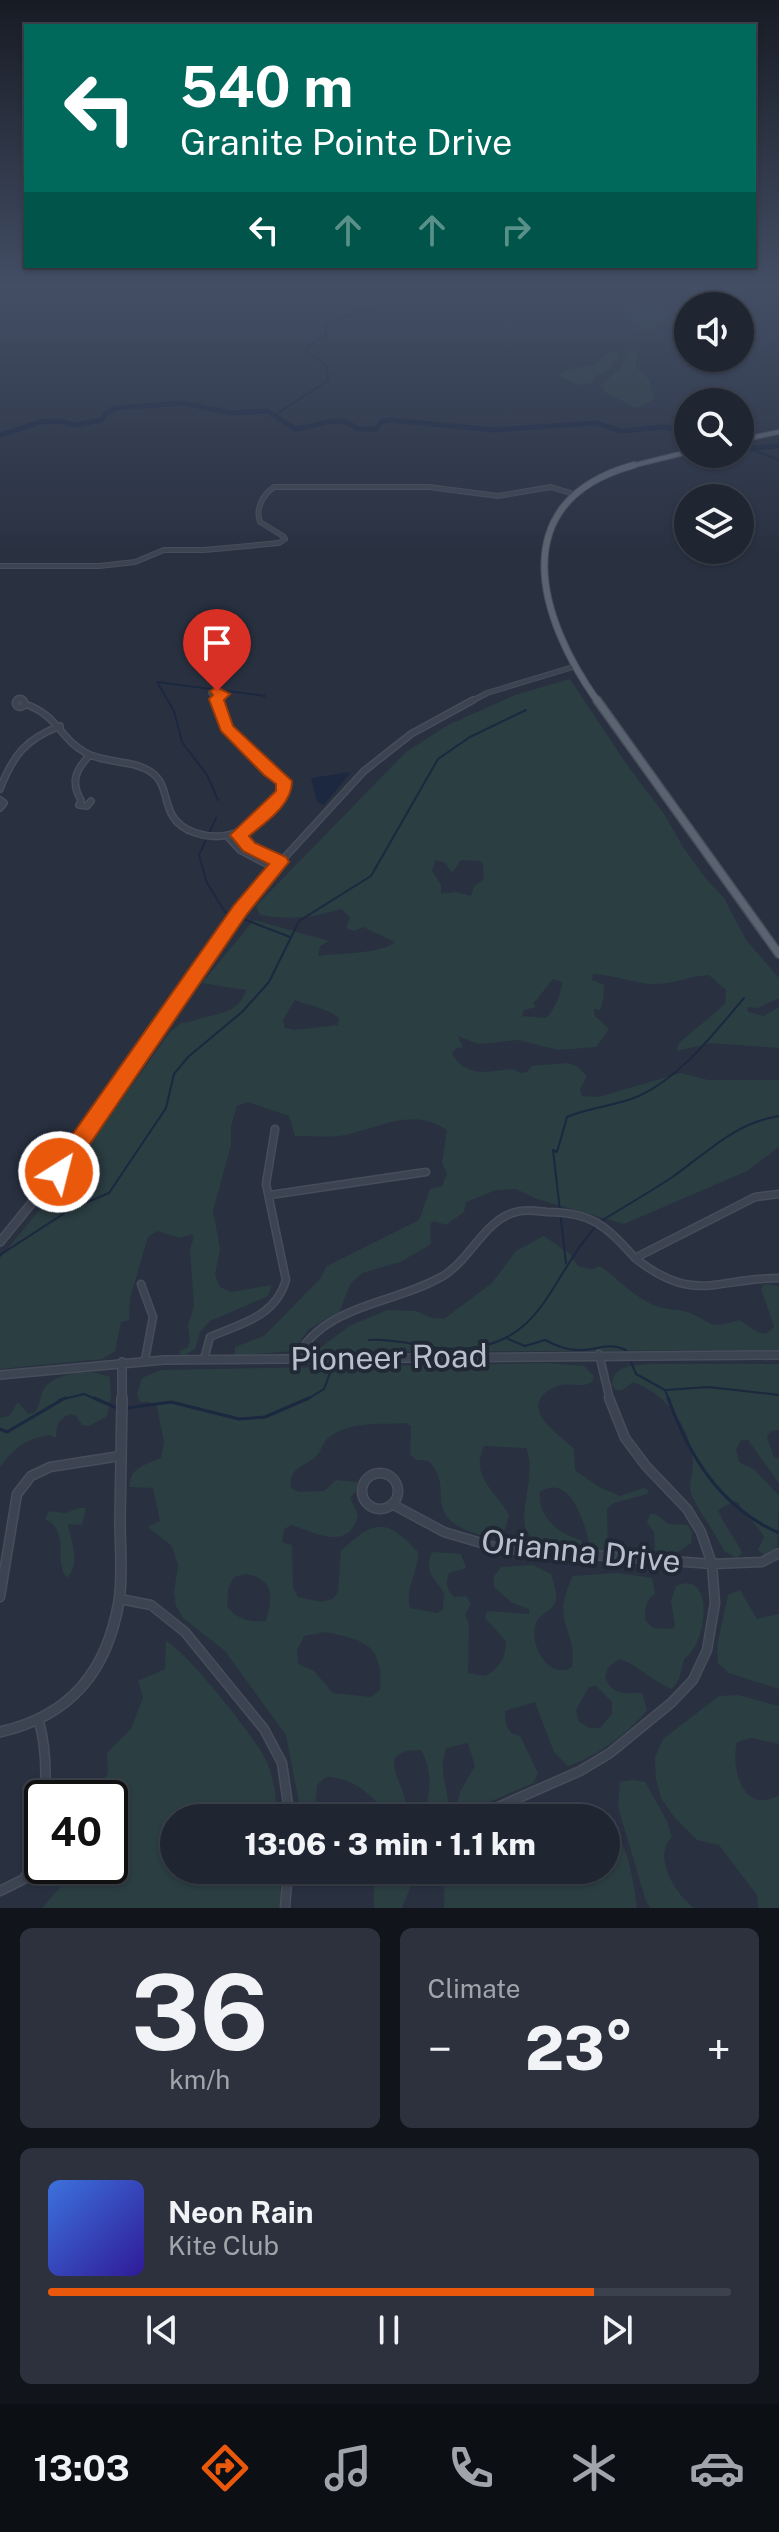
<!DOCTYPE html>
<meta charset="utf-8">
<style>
:root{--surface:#1f2531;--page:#2c313d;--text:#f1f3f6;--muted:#a1a5ab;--line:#3c424d;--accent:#ea580c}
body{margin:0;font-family:"Public Sans",sans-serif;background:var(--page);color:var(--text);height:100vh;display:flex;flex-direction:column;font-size:30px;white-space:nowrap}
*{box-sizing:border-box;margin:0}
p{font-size:26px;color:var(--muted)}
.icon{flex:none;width:44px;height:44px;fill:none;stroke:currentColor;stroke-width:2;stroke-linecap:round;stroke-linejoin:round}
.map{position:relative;height:1908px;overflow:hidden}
.details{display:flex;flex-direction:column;gap:20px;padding:20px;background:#11141b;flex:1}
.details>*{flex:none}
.top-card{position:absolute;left:24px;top:24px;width:732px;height:244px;border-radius:0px;box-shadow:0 2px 6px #0004,0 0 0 2px var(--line);background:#00695c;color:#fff;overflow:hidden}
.tools{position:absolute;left:674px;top:292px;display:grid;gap:16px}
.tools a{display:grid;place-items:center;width:80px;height:80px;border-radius:50%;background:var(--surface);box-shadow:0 2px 6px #0004,0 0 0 2px var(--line);font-size:40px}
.speed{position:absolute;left:24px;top:1780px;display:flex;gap:16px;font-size:40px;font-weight:700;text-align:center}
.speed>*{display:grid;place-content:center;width:104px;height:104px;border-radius:50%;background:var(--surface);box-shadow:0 2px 6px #0004,0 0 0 2px var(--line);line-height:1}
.speed .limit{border:4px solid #111;border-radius:12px;background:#fff;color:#111}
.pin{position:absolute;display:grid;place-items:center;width:68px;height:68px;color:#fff;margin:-82px -34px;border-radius:50% 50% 50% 0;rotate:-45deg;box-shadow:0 0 8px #0007}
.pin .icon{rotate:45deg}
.me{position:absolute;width:88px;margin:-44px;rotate:36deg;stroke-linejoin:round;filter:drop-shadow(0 0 6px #0008)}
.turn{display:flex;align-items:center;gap:28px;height:168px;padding:0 24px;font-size:36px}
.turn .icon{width:104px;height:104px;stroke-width:2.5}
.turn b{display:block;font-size:56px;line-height:68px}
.lanes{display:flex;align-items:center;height:76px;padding:0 24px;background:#0003;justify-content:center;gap:40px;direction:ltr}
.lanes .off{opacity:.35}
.big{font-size:60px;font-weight:800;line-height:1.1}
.details .widget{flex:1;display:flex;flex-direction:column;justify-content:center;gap:12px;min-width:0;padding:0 28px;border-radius:12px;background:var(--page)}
.details .dial{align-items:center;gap:0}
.dial b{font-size:104px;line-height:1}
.song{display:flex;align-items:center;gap:24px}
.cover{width:96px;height:96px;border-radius:12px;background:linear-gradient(135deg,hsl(220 70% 55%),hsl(250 70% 35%))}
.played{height:8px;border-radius:4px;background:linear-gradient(90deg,var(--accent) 80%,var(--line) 80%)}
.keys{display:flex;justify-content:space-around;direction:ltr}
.heat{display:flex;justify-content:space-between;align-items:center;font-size:44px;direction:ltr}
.details .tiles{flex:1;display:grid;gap:20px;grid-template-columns:1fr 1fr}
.widget:last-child{grid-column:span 2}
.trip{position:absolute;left:160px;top:1804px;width:460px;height:80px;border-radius:40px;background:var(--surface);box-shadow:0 2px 6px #0004,0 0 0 2px var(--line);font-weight:800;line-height:80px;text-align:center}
.tab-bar{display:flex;height:128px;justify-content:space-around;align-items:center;background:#0c0f14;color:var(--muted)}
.tab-bar .icon{width:56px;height:56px}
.tab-bar .selected{color:var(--accent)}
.tab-bar b{font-size:36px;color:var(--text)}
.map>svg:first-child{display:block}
.green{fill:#2b3e42;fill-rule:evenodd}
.water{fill:#1c283f}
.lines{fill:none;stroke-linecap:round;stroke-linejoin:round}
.stream-far1{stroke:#1c283f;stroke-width:2}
.stream{stroke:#1c283f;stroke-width:3}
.river{stroke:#1c283f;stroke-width:5}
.minor-far3-casing{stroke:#474d5a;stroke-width:6}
.minor-far2-casing{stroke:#474d5a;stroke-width:8}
.minor-far1-casing{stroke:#474d5a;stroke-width:9}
.minor-casing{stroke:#474d5a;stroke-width:11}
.tertiary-far3-casing{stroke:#474d5a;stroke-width:6}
.tertiary-far2-casing{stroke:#474d5a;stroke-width:8}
.tertiary-far1-casing{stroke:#474d5a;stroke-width:10}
.tertiary-casing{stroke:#474d5a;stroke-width:12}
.primary-far2-casing{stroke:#474d5a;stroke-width:6}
.primary-far1-casing{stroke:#474d5a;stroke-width:8}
.primary-casing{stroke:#474d5a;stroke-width:10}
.minor-far3{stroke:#3d4451;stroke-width:4}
.minor-far2{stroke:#3d4451;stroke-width:5}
.minor-far1{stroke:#3d4451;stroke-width:6}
.minor{stroke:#3d4451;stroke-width:8}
.tertiary-far3{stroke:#3d4451;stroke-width:4}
.tertiary-far2{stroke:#3d4451;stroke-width:5}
.tertiary-far1{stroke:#3d4451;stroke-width:7}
.tertiary{stroke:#3d4451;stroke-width:9}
.primary-far2{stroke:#5b6370;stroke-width:4}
.primary-far1{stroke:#5b6370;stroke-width:6}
.primary{stroke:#5b6370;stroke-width:7}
.route{fill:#ea580c;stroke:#983908;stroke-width:2}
.labels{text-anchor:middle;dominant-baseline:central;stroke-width:8;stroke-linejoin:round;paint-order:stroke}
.near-street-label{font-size:32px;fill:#babfcb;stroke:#212936}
</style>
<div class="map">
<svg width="779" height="1908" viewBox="0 0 779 1908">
<rect width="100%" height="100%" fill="#293141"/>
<path class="green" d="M 652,304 L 671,315 L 662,318 L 663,326 L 654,327 L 654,333 L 637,329 L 635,328 L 644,325 L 635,324 L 627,308 Z
M 632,349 L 637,351 L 636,367 L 649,380 L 655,399 L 637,408 L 608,394 L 600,386 L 620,369 Z
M 610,352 L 618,354 L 617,360 L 611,362 L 613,367 L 596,376 L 592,383 L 578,385 L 559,376 L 559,373 L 578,367 L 592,366 Z
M 570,679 L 627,765 L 664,814 L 683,847 L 707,880 L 724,898 L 746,940 L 779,978 L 779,998 L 758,1008 L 747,1007 L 748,1012 L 764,1016 L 779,1007 L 779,1048 L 711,1043 L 677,1051 L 678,1044 L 725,1004 L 726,990 L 709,975 C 689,976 672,985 651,984 C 631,982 613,975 593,974 L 592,980 L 604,985 C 604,992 603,1004 600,1010 L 594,1009 L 594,1015 L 609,1029 L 596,1047 L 558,1050 L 518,1040 L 478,1044 L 458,1036 L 463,1047 L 455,1049 L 452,1054 C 467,1079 489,1071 513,1069 L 520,1073 L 527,1072 L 532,1066 L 568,1063 L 578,1067 L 587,1076 L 580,1089 L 582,1096 L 598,1097 L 681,1073 L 708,1080 L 779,1080 L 779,1147 L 747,1171 L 624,1224 L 537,1199 L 516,1189 L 496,1190 L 466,1202 L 464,1212 L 446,1225 L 434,1221 L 430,1224 L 431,1244 L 400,1262 L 362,1273 L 350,1284 L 340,1311 L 309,1329 L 293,1351 L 235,1356 L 235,1347 L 264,1336 L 320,1279 L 327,1266 L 419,1220 L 430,1189 L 442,1186 L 447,1174 L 442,1163 L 447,1130 C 412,1107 382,1127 345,1135 C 329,1138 311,1136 295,1136 L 289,1116 L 248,1102 L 237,1106 L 231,1126 L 231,1145 L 213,1211 L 220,1249 L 215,1275 L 220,1287 L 231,1292 L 272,1285 L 268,1296 L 210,1321 L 200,1332 L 195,1349 L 182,1357 L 179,1351 L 187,1348 L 190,1340 L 188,1325 L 194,1306 L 190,1249 L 194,1237 L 192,1234 L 180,1238 L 157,1231 L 148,1237 L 130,1298 L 129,1320 L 121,1322 L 115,1351 L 102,1359 L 0,1369 L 0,1258 L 64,1180 L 170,1032 L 181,1023 C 192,1023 196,1019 206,1017 C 224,1013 240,1010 246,990 L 202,983 L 254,920 L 329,941 L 320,946 L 318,956 C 338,953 382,954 395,942 L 363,927 L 354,931 L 346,928 L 350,917 L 341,909 C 311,918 292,920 260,915 L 256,906 L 406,752 L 448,725 L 515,695 ZM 436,860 L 445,863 L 452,873 L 461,860 L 480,861 L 483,864 L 484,879 L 474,886 L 471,896 L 456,892 L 441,894 L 441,885 L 432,871 ZM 553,979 L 562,982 C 562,993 553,1012 546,1018 L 522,1016 L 524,1010 L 536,1007 L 533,1004 ZM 295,1000 C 311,1007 325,1007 339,1018 L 338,1025 L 295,1030 L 285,1028 L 283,1020 Z
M 544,1236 L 570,1254 L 578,1266 L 592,1269 L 600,1266 C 619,1279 633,1297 656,1306 C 666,1310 677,1309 687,1312 C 715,1323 707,1330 739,1320 C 751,1326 763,1343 774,1326 L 761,1289 L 765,1284 L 779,1286 L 779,1350 L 315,1352 L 349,1326 L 387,1310 L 416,1311 L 432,1318 L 444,1319 L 492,1283 L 516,1251 Z
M 546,1363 L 584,1366 L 594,1376 L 592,1382 C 582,1388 572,1383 561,1385 C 554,1387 549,1389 544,1394 C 524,1414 562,1436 574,1449 L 575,1470 L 597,1486 L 620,1496 L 644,1488 L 649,1490 L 647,1494 L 614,1503 L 607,1509 L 608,1548 L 602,1552 L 591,1550 C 586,1528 572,1471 540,1492 C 537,1517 560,1535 581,1540 L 582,1544 C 573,1547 561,1545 551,1544 C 499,1541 542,1481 526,1448 L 484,1446 C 469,1478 497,1491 509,1516 L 502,1537 C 490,1538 482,1536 471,1532 C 422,1514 455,1489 429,1461 L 416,1460 L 410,1454 L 411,1426 L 406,1423 C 381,1425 347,1420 326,1440 C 322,1444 321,1452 316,1456 C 304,1468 289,1466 291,1488 L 299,1492 L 324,1491 L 336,1480 L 357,1482 L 357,1489 L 350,1498 L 358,1515 C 349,1552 316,1533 292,1525 L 284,1529 L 282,1542 L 292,1545 L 293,1588 L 298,1597 L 321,1602 L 333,1599 L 338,1592 L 341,1551 C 373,1521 385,1516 418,1552 C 418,1574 405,1586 410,1608 L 437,1613 L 443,1610 L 444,1593 C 433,1576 424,1572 432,1552 L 461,1554 L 466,1568 L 449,1573 C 446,1583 446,1589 454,1597 L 466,1596 L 471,1604 L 465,1615 L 469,1624 L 468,1673 L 486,1676 C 500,1667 506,1658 506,1641 L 485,1618 L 487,1611 L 529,1614 L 529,1609 L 511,1602 L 494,1587 L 494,1576 L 501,1567 L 533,1565 L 551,1574 C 553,1581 557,1591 556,1599 C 553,1613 540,1612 536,1623 C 528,1644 549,1681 572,1667 C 578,1628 549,1624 573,1576 L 617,1573 L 652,1578 L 655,1594 C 644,1601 646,1609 645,1620 L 653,1628 L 672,1629 L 675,1626 L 671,1600 L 676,1586 C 715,1568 708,1644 684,1659 L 679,1679 L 672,1689 C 651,1681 636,1663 619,1659 L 608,1668 L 605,1677 C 612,1696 624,1693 642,1693 L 647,1710 C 628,1734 597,1756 568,1766 L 554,1752 L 535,1702 L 505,1711 L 506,1725 L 511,1733 L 520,1736 L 538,1773 L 533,1783 L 469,1811 L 459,1812 L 456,1809 L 460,1792 L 475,1766 L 468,1743 L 446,1748 C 436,1779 454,1793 446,1818 L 424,1817 C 430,1792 434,1774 421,1750 C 371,1750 406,1783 406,1807 L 388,1815 C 370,1794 355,1778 326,1777 L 317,1785 L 314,1818 L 302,1818 L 286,1735 L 225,1651 L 183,1618 L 176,1606 L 174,1593 L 178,1565 L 172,1546 L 148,1527 L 160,1521 L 153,1488 L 130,1487 C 129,1467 146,1465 161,1458 L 164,1442 L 157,1407 L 149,1402 L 140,1402 L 137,1394 L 142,1378 L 161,1370 ZM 245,1574 C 273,1578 274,1596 266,1621 C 250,1623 236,1619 227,1606 L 228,1589 L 234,1577 ZM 324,1632 C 364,1639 384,1645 380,1690 L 371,1697 L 333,1693 L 314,1671 L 298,1664 L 297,1650 L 304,1636 ZM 596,1686 L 612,1702 L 612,1714 L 600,1728 L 589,1728 L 579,1722 L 576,1710 L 589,1687 Z
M 651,1364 L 779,1364 L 779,1430 L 771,1431 L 767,1437 L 774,1457 L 779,1459 L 779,1483 L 748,1440 L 741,1440 L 736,1450 L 739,1462 L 755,1470 L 779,1496 L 777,1549 L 764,1555 L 758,1550 L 764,1537 C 756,1522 745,1518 739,1503 L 734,1501 L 718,1510 C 724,1526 738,1542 742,1553 L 737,1558 L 724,1551 C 715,1532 702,1516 693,1498 C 686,1485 694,1474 693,1462 C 691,1427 665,1393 633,1382 L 622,1390 L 616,1390 L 612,1385 C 613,1364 633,1366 651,1364 Z
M 93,1372 L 110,1377 L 111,1396 L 107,1416 L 89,1426 L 82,1425 L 76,1416 L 70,1414 C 57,1420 57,1425 56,1438 L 50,1435 C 25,1439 15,1447 0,1467 L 0,1418 L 9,1416 L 18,1402 L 28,1414 L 34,1413 C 41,1405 39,1397 44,1389 C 53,1374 77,1373 93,1372 Z
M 80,1508 L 86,1508 L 82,1525 L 68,1524 C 71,1542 81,1562 67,1578 C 53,1561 71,1531 45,1519 L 49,1511 L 65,1513 Z
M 650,1514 L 656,1514 L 668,1524 L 688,1525 L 692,1532 L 691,1543 L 675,1554 L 655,1551 L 654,1532 L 647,1522 Z
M 740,1590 L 757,1619 L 779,1614 L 779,1689 L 729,1673 L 718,1663 L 717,1646 L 728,1595 Z
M 166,1641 C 185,1650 254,1736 265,1758 C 274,1776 276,1798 277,1818 L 174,1818 L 174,1870 L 222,1870 L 223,1874 C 244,1877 259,1864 280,1876 L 281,1908 L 42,1908 L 67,1879 L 69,1866 L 110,1866 L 110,1798 L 100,1798 L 103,1780 L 108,1773 L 107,1753 L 131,1729 L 143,1697 L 138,1681 L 165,1669 Z
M 738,1695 L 779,1706 L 779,1744 L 752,1738 L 737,1742 C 730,1770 744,1816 779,1795 L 779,1908 L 758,1908 L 757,1895 L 719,1845 L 697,1840 L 674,1817 L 661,1798 L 656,1779 L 655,1757 L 663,1739 L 719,1696 Z
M 633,1780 L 645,1782 L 667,1821 L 672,1837 C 652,1856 675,1894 694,1908 L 650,1908 L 646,1901 L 618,1807 L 620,1782 Z
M 606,1819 C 628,1841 633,1878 637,1908 L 444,1908 L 445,1870 L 606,1870 Z
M 400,1870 L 435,1871 L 433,1881 L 412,1883 L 402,1908 L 374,1908 L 374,1883 Z"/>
<path class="water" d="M 351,772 L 324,805 L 317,802 L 311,778 Z"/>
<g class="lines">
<path class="stream-far1" d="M 276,414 L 328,381 L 327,366 L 307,351 L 307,347 L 326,335 L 326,324 C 362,306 410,302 450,308
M 750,449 L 779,460
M 218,800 L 207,775 L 182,742 L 174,711 L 157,682 L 265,696
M 216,818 L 199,855 L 207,883 L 225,912 L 290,937
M 601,1221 C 624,1207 648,1193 671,1178 C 707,1153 734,1123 779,1116
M 0,1255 L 71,1209 L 109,1193 L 166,1108 L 174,1074 L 188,1057 L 242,1012 L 269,982 L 299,921 L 371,876 L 438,759 L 470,737 L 526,710
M 566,1263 L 553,1150 L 557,1152 L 567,1117 C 590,1107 616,1106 639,1096 C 682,1076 714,1033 744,998
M 508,1339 L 525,1346 L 545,1340 C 557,1346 568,1351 582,1350 C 600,1349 609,1342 626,1350 L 636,1374 L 665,1390 L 669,1400
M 369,1340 C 398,1338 426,1349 455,1349 C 543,1348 547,1281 596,1226
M 666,1390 L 708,1387 L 779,1395
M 59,1400 L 84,1394 L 98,1400
M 306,1400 L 324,1389 L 330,1373"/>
<path class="stream" d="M 94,1398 L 117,1408
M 668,1398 C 689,1456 720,1507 779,1533
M 127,1408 L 171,1402 L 239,1419 L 265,1417 L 309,1398
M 0,1429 L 7,1432 L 65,1398"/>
<path class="river" d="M 0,435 L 41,422 L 59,421 L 75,425 L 102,420 L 106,413 L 116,408 L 183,403 L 231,413 L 268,411 L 295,429 C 317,427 340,412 357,429 L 376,429 L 381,422 L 390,420 L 493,430 L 596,423 L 621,431 L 663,427 L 688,431
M 740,449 L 779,446"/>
<g class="minor-far3-casing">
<path id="minor-far3" d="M 0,566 L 99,566 L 135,562 L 164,550 L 204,550 L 279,543 L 285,539 L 283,536 L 260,522 C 255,508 263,495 274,487 L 429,487 L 498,496 L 551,487 L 574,494
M 211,693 L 217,699 L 222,693
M 217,699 L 218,702"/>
</g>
<g class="minor-far2-casing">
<path id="minor-far2" d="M15.5 703a4.5 4.5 0 1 1 9 0a4.5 4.5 0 1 1-9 0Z
M 25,704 C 59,716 59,738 86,753 C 106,764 132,759 151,772 C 166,782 164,800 172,815 C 177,824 186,830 196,833 C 236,846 260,820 284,792 L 284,781 C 255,760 228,735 217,700
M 90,755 C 76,769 70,782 81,800 L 79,805 L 87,806 L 91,801
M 0,789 C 13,755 26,739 60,726
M 0,800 L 4,803 L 0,808
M 239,835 L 249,847 L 280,862
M 229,838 L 240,850 L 274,868"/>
</g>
<g class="minor-far1-casing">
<path id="minor-far1" d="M 270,1195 L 426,1172
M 635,1258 C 694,1305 717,1278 779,1278
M 141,1284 L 153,1317 L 145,1360
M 599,1354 L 610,1400
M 296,1358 C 326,1303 393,1305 443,1276 C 470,1260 485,1219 516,1212 C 525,1209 537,1211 547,1212 C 592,1212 606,1226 635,1258 L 755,1197 L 779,1194
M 204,1359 L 210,1337 C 242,1323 275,1317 286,1280 L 266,1184 L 275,1129"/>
</g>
<g class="minor-casing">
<path id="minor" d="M362 1491a18 18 0 1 1 36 0a18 18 0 1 1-36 0Z
M 392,1504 L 444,1532 L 498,1548 L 712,1564 L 762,1562 L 779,1553
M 0,1597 L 17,1494 L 31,1476 L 50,1467 L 120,1456
M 120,1599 L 151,1605 L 185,1632 L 264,1729 L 282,1763 L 290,1818
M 473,1818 L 580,1771 L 610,1753 L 671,1703 L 693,1680 L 707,1650 L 715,1603 L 712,1564 L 701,1532 L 687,1509 L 646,1466 L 625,1438 L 609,1398
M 0,1891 L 24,1879 C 46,1842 51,1763 39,1722
M 285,1908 L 288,1870"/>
</g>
<g class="tertiary-far3-casing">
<path id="tertiary-far3" d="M 470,702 L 487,693 L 573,667"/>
</g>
<g class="tertiary-far2-casing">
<path id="tertiary-far2" d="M 174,1007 L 252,893 L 364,771 L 411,734 L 473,700"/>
</g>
<g class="tertiary-far1-casing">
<path id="tertiary-far1" d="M 0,1242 L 74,1151 L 175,1005
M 0,1375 L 164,1360 L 779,1355
M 122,1400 L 122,1362"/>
</g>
<g class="tertiary-casing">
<path id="tertiary" d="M 0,1732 C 70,1716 107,1672 119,1601 C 123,1575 120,1547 120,1521 C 121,1480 121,1439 122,1398"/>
</g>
<g class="primary-far2-casing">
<path id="primary-far2" d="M 740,440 L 779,432
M 627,467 L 688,452"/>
</g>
<g class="primary-far1-casing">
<path id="primary-far1" d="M 598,702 C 538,618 503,501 634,465"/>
</g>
<g class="primary-casing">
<path id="primary" d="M 597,700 L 779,954"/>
</g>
<use href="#minor-far3" class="minor-far3"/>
<use href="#minor-far2" class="minor-far2"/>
<use href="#minor-far1" class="minor-far1"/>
<use href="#minor" class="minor"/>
<use href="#tertiary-far3" class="tertiary-far3"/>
<use href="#tertiary-far2" class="tertiary-far2"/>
<use href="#tertiary-far1" class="tertiary-far1"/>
<use href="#tertiary" class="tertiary"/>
<use href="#primary-far2" class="primary-far2"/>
<use href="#primary-far1" class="primary-far1"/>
<use href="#primary" class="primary"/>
</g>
<linearGradient id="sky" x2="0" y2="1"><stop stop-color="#171b24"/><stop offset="0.52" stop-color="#434e65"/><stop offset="1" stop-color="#434e65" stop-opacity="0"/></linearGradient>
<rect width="779" height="551" fill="url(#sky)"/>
<path class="route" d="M 217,687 L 230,694 L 224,700 L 233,726 L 292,781 C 292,805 266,822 249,836 L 255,843 L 286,857 L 289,862 L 247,914 L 66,1179 L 59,1182 L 51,1179 L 48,1172 L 51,1165 L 234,905 L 269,864 L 243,851 L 230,835 L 276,791 L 276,784 L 264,775 L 221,731 L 209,699 L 213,695 L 210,691 Z"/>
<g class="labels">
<g class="near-street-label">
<text transform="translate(389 1357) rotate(-1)">Pioneer Road</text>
<text transform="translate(581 1551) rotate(6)">Orianna Drive</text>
</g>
</g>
</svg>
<div class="tools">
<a><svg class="icon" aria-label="sound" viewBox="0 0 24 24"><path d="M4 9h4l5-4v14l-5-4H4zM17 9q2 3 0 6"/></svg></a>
<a><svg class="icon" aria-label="search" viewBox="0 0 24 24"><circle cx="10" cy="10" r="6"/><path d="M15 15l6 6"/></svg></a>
<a><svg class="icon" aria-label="layers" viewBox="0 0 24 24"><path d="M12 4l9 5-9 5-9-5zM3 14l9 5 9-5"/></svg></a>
</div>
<div class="speed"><div class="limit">40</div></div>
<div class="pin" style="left:217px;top:691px;background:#d93025"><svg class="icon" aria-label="arrive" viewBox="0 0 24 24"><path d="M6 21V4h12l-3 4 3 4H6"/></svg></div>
<svg class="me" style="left:59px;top:1172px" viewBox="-20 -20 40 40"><circle r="17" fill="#ea580c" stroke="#fff" stroke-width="3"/><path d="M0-11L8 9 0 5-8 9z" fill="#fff"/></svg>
<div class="trip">13:06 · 3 min · 1.1 km</div>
<div class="top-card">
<div class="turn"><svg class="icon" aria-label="left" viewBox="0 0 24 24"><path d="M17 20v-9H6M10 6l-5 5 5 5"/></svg><div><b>540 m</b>Granite Pointe Drive</div></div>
<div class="lanes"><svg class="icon" aria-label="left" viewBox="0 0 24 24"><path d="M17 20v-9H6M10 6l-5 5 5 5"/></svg><svg class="icon off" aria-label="ahead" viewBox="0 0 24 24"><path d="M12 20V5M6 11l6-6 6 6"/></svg><svg class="icon off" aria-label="ahead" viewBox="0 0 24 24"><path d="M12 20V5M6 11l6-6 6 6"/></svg><svg class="icon off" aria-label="right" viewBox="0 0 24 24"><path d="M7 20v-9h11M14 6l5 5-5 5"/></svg></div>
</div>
</div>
<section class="details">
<div class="tiles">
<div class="widget dial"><b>36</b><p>km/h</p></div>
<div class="widget"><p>Climate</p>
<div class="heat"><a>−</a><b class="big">23°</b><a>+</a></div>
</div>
<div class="widget">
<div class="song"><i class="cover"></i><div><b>Neon Rain</b><p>Kite Club</p></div></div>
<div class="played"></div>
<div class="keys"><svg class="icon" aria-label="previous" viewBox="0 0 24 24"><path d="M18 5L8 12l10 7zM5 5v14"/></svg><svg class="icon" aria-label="pause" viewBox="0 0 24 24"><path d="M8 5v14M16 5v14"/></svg><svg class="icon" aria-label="next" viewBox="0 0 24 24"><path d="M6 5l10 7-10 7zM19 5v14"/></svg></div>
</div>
</div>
</section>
<nav class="tab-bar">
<b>13:03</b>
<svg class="icon selected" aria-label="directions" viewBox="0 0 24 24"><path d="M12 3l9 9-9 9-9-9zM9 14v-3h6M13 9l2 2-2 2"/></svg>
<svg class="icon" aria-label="music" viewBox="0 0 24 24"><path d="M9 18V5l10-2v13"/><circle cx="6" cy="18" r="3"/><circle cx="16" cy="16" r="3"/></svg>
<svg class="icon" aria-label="phone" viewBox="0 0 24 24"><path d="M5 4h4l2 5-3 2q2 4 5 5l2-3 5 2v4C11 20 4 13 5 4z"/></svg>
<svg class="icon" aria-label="climate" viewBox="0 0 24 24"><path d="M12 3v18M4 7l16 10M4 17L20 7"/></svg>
<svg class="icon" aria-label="car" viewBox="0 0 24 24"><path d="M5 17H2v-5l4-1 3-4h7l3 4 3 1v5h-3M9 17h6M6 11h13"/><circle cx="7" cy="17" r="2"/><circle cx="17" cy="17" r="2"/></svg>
</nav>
